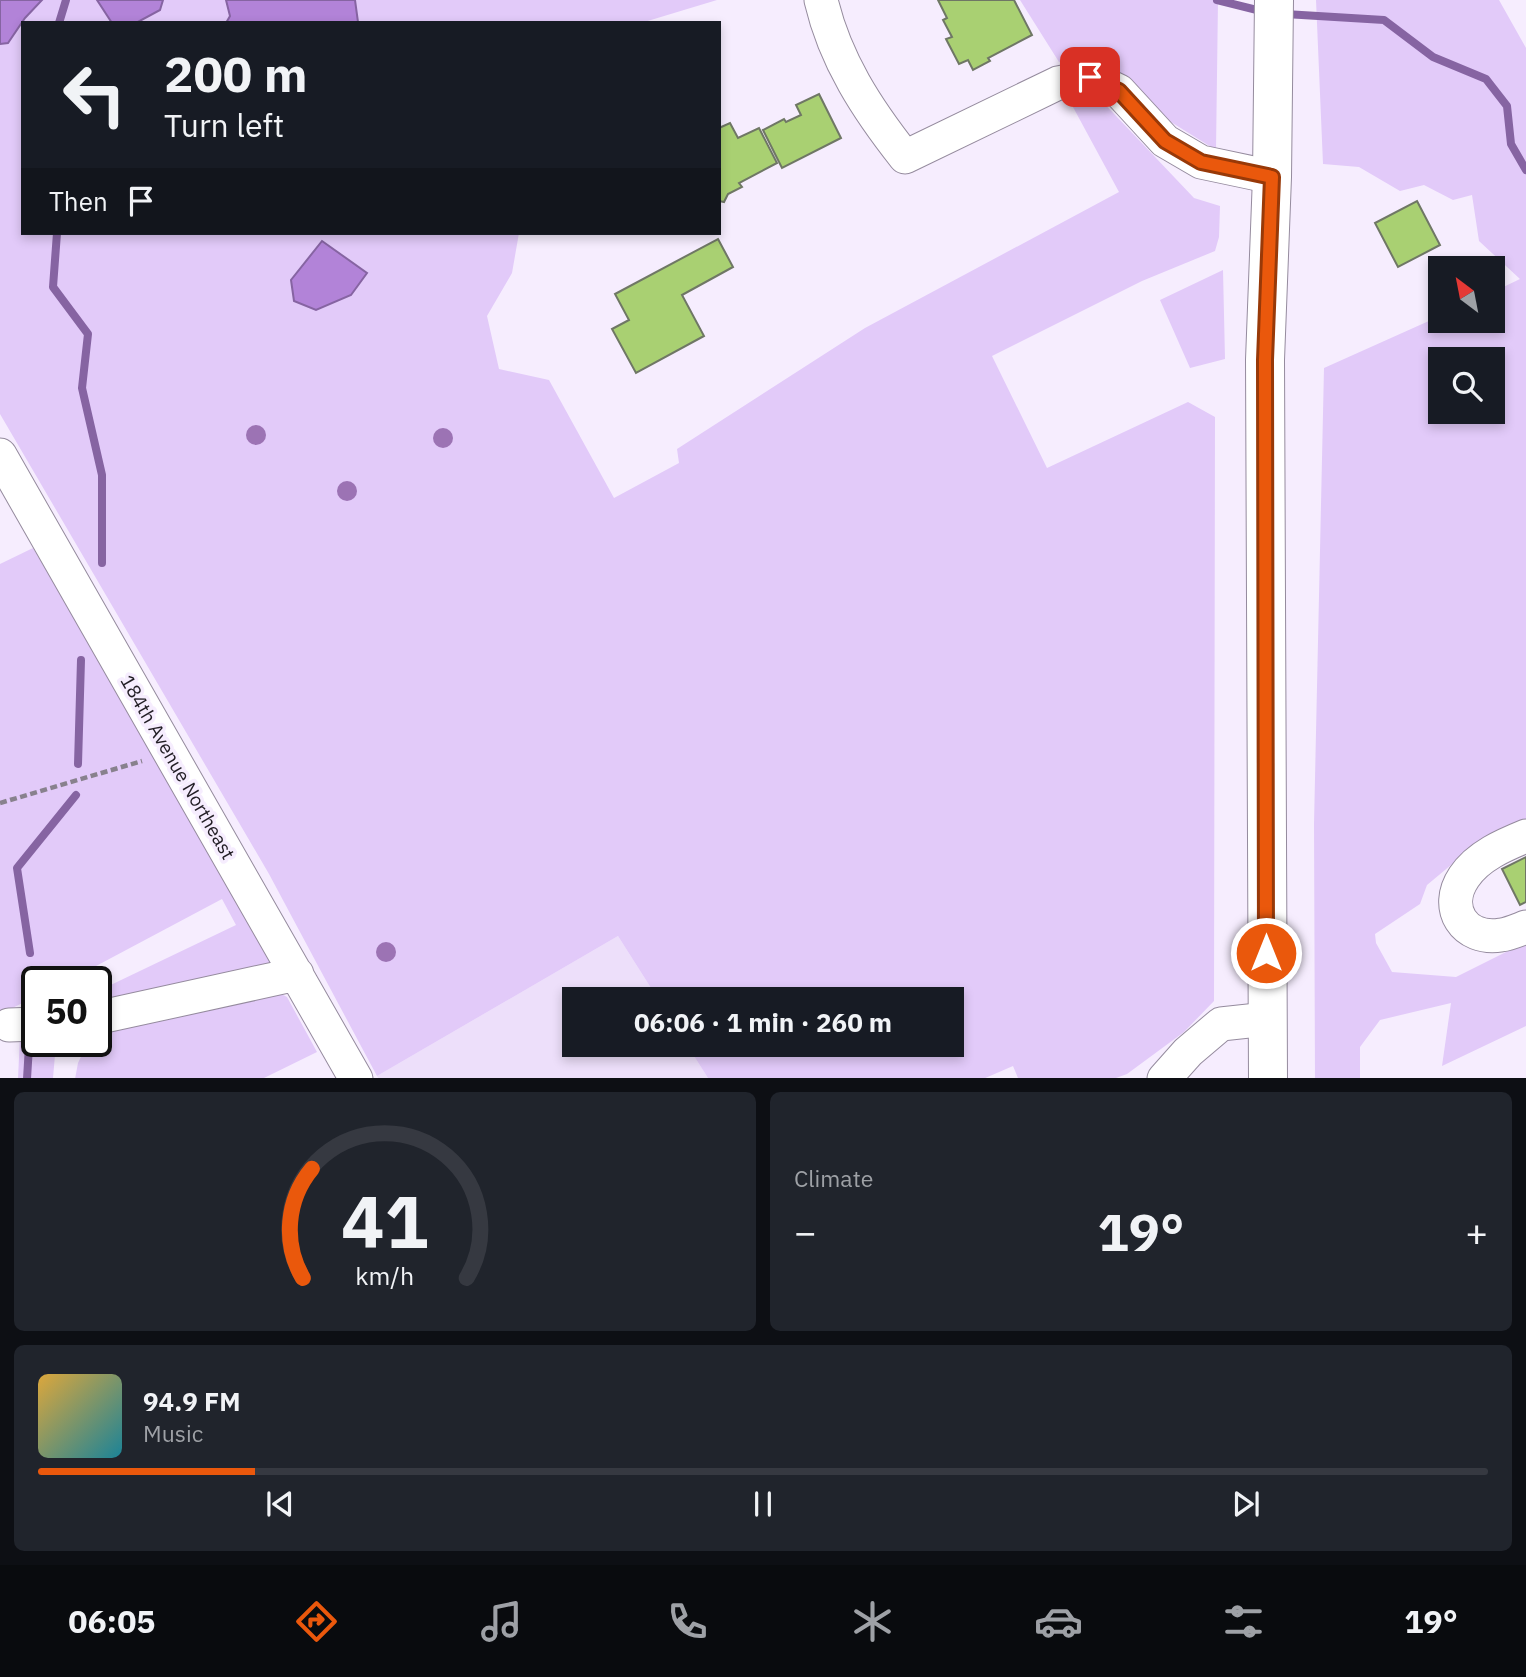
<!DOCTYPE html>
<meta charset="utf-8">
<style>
:root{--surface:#171b24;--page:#20242c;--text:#f1f3f6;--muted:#9ea1a6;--line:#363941;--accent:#ea580c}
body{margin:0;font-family:"IBM Plex Sans",sans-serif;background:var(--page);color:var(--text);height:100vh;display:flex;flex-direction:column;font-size:26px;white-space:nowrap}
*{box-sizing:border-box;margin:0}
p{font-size:23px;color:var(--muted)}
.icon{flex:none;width:38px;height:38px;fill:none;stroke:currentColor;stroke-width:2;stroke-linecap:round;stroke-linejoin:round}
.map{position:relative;height:1078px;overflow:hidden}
.panel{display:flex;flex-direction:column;gap:14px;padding:14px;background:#0d0f14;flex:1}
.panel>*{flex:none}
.guide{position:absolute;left:21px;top:21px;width:700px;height:214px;border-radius:0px;box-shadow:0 4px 10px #0003;background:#171b24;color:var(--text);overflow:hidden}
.needle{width:46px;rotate:328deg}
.tools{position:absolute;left:1428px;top:256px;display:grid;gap:14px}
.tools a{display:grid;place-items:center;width:77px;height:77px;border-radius:0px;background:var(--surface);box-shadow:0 4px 10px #0003;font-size:35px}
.speed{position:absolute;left:21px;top:966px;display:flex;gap:14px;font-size:35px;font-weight:700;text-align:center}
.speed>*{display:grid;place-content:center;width:91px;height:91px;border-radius:50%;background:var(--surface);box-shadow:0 4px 10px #0003;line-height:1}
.speed .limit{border:4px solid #111;border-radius:10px;background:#fff;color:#111}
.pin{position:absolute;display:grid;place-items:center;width:60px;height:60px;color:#fff;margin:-30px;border-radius:14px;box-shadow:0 4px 10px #0006}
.me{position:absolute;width:77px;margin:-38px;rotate:0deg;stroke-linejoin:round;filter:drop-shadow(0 0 5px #0008)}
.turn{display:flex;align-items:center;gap:24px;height:147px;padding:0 28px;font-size:32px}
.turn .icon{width:91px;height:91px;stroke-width:2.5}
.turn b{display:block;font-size:49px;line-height:60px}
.then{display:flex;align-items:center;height:66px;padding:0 28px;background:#0003;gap:14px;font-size:26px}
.big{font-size:52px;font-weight:800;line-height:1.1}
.panel .card{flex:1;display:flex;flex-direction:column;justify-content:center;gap:10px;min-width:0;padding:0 24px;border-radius:10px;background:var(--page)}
.panel .dial{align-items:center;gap:0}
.dial svg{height:182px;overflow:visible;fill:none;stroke:var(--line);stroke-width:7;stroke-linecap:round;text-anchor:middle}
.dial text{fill:var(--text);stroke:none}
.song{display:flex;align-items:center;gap:21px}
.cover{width:84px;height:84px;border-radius:10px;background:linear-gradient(135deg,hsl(40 70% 55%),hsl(190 70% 35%))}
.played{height:7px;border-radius:4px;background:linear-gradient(90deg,var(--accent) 15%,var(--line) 15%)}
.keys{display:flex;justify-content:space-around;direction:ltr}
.heat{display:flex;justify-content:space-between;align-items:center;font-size:38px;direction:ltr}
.panel .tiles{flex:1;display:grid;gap:14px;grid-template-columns:1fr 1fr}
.card:last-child{grid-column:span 2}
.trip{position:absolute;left:562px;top:987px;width:402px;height:70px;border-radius:0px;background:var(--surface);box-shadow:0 4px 10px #0003;font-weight:800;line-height:70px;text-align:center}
.tab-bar{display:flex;height:112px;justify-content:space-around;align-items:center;background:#090b0e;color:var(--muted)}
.tab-bar .icon{width:49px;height:49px}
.tab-bar .active{color:var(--accent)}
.tab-bar b{font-size:32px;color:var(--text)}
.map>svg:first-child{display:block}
.built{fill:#eddffa}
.green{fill:#e2caf9;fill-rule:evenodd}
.water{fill:#b283d8;stroke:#8664a2;stroke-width:2}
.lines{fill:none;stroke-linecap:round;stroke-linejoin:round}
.stream{stroke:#8664a2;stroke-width:8}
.building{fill:#a9d072;stroke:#6f7765;stroke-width:2}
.minor-casing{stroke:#958b9e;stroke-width:35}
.major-casing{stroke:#958b9e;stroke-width:40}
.path{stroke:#88818d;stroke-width:4.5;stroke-dasharray:7 3.5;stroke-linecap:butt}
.minor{stroke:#fff;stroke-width:33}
.major{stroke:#fff;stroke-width:38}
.tree{fill:#9c73b4}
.route-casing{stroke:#983908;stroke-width:18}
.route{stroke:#ea580c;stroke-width:12}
.labels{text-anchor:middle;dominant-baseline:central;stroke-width:7;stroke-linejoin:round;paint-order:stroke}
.street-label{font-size:19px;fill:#211d24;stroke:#f6edfe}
</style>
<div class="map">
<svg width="1526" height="1079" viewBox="0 0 1526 1079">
<rect width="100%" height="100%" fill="#f6edfe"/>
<path class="built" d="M 618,936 L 658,999 L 574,999 L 574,1045 L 687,1045 L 708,1078 L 379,1079 L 377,1076 Z"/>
<path class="green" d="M 0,0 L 717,0 L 641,23 L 23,23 L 23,233 L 519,233 L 512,273 L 487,316 L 499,369 L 549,380 L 614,498 L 679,463 L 677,449 L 865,328 L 1119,192 L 1067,96 L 1099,98 L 1194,198 L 1220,206 L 1219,237 L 1215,251 L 1142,281 L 992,356 L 1047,468 L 1188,402 L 1215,417 L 1214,1001 L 1184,1032 L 1127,1074 L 1116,1078 L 1018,1078 L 1013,1066 L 983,1079 L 708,1078 L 687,1045 L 952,1045 L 952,999 L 658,999 L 618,936 L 377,1076 L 269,874 L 0,414 Z
M 1020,0 L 1218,0 L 1216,150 L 1158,114 L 1081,53 L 1059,62 Z
M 1316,0 L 1499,0 L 1526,48 L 1526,826 L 1469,850 L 1427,885 L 1420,904 L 1375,934 L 1376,943 L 1392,972 L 1456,977 L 1526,942 L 1526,1026 L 1442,1066 L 1451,1003 L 1380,1020 L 1360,1047 L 1360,1078 L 1315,1079 L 1314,824 L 1324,368 L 1440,316 L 1440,320 L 1493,320 L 1493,292 L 1520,279 L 1479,241 L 1472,195 L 1453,200 L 1424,185 L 1400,191 L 1359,167 L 1323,164 ZM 1440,359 L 1493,359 L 1493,411 L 1440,411 Z
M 1223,270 L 1225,359 L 1190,368 L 1160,300 Z
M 33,548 L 237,891 L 276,963 L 96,1008 L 96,992 L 236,925 L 222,899 L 66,982 L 37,982 L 37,996 L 0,1014 L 0,564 Z
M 272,989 L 287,997 L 317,1052 L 264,1078 L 75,1079 L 78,1063 L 87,1044 L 96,1041 L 96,1038 L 114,1027 Z
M 37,1033 L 37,1041 L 48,1041 L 55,1055 L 53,1078 L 18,1079 L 20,1036 Z"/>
<path class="water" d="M 0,0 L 42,0 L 25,18 L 8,43 L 0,44 Z
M 97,0 L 163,0 L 160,10 L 136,23 L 112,23 Z
M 226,0 L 355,0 L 358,22 L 226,23 L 230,16 Z
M 322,241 L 367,273 L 351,295 L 316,310 L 294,301 L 291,280 Z"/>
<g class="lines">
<path class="stream" d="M 1217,0 L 1265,12
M 1285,14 L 1384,20 L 1433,57 L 1486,79 L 1507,106 L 1511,144 L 1526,170
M 59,23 L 66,0
M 57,233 L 53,287 L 88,334 L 82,388 L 102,475 L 102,563
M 78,764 L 81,660
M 30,953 L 17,868 L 76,795
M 27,1079 L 29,1046"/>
</g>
<path class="building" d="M 938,0 L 1014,0 L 1032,35 L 988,58 L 990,61 L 973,70 L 968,60 L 959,64 L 946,39 L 952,37 L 943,20 L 947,18 Z
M 819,94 L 841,138 L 782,168 L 763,130 L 784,119 L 786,122 L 801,115 L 796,105 Z
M 730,123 L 738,138 L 759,128 L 777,163 L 739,183 L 742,187 L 728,194 L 724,202 L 719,201 L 719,128 Z
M 1417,201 L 1440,245 L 1398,267 L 1375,223 Z
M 718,239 L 733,267 L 682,295 L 704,336 L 636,373 L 612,329 L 629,320 L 615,294 Z
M 1526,857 L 1526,902 L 1520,905 L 1502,869 Z"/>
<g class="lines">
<g class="minor-casing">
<path id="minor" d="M 821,0 C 835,60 867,109 905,157 L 1058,83 L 1090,77 L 1119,91 L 1165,141 L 1201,162 L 1272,177
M 0,455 L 356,1079
M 1526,836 C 1504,845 1478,856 1464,877 C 1443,908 1464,941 1501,935 C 1509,934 1518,930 1526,927
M 96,1018 L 297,974
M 9,1025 L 37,1024
M 1164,1079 L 1188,1052 L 1221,1024 L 1267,1019"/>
</g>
<g class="major-casing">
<path id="major" d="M 1268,1079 L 1265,360 L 1272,177 L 1274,0"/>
</g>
<path class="path" d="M 0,803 L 142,761"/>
<use href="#minor" class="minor"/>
<use href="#major" class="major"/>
</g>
<g class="tree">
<circle cx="256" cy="435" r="10"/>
<circle cx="443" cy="438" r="10"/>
<circle cx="347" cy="491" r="10"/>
<circle cx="386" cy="952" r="10"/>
</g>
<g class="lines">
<g class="route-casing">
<path id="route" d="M 1090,77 L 1119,91 L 1165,141 L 1201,162 L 1272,177 L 1265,360 L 1266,953"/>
</g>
<use href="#route" class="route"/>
</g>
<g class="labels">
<g class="street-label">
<text transform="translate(178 767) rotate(60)">184th Avenue Northeast</text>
</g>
</g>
</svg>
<div class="tools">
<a><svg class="needle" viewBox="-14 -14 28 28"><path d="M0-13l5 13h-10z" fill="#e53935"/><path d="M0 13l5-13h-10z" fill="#9ea1a6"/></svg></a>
<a><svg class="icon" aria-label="search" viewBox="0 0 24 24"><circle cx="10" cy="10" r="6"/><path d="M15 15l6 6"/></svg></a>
</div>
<div class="speed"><div class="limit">50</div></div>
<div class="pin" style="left:1090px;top:77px;background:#d93025"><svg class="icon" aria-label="arrive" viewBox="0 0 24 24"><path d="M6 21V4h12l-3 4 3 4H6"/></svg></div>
<svg class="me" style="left:1266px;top:953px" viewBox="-20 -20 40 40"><circle r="17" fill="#ea580c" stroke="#fff" stroke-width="3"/><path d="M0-11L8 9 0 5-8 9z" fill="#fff"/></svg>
<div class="trip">06:06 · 1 min · 260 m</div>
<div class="guide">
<div class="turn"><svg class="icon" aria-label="left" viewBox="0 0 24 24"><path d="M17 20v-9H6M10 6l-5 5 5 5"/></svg><div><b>200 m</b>Turn left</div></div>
<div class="then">Then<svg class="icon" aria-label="arrive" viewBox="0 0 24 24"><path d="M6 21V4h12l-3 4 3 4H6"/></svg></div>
</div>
</div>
<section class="panel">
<div class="tiles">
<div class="card dial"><svg viewBox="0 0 100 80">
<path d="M14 69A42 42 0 1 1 86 69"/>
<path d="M14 69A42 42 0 0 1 18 21" stroke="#ea580c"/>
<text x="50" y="56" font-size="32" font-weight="700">41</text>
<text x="50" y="72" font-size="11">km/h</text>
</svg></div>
<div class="card"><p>Climate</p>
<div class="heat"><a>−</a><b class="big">19°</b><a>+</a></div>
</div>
<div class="card">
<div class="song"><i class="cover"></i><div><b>94.9 FM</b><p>Music</p></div></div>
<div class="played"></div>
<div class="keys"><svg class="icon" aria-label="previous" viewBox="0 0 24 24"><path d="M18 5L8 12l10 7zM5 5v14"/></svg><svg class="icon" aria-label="pause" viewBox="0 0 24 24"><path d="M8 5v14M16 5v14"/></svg><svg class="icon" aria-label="next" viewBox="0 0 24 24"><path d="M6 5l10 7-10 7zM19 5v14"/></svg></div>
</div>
</div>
</section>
<nav class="tab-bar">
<b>06:05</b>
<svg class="icon active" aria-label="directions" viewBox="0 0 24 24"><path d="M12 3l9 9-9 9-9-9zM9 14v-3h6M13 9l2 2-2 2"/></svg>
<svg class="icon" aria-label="music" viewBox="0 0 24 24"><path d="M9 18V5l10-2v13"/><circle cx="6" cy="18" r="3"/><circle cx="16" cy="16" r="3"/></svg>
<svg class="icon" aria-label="phone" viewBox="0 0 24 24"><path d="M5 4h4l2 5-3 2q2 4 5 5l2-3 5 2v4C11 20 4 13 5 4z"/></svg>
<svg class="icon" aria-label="climate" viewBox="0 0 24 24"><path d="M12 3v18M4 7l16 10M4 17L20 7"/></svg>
<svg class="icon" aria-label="car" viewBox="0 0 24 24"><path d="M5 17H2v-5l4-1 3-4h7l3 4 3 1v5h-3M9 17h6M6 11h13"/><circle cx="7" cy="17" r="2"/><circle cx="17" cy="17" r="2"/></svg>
<svg class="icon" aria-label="filters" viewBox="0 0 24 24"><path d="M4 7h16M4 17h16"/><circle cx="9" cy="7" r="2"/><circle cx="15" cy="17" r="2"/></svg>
<b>19°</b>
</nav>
